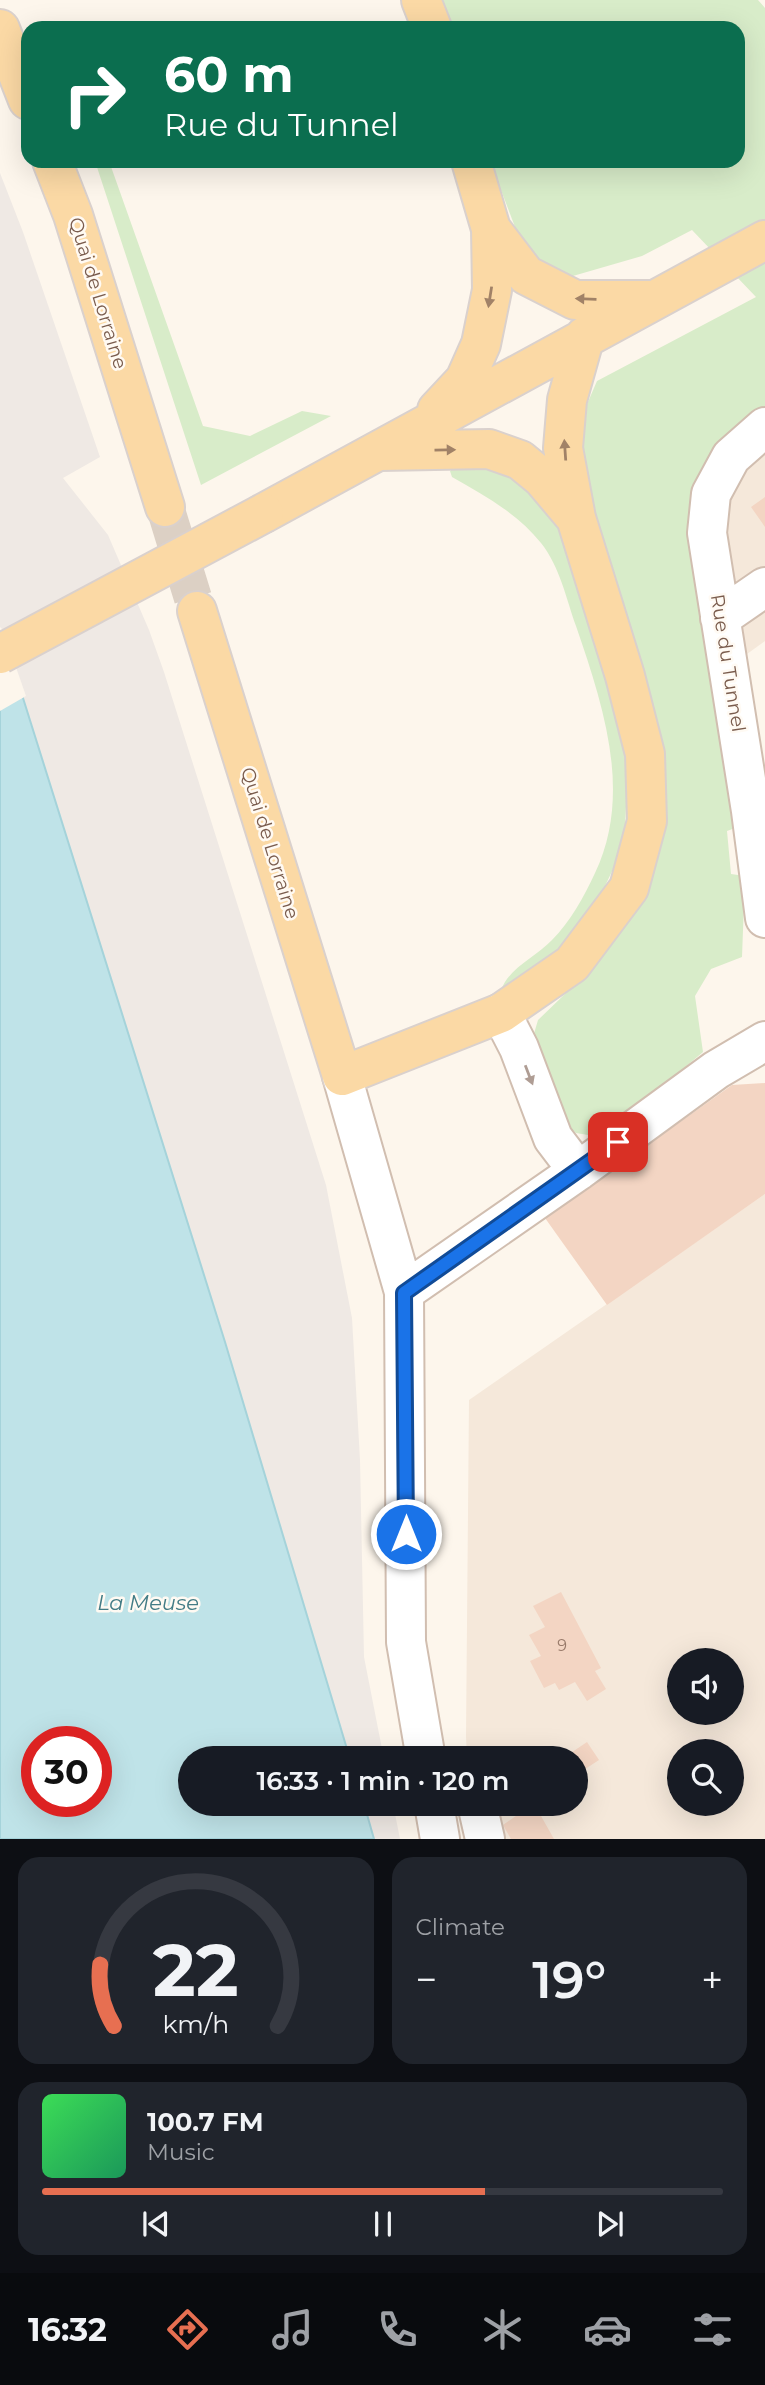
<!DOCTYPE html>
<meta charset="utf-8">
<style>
:root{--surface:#171b24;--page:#20242c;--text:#f1f3f6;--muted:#9ea1a6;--line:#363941;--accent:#e76f51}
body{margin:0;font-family:Montserrat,sans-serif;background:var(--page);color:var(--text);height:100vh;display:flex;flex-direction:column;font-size:26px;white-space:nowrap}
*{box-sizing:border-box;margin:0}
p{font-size:23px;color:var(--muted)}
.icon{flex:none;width:38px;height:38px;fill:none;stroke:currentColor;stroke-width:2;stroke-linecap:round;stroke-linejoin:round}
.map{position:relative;height:1839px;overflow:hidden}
.drawer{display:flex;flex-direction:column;gap:18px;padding:18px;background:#0d0f14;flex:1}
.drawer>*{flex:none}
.banner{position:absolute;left:21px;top:21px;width:724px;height:147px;border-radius:21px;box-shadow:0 7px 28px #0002;background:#0b6e4f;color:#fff;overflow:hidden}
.buttons{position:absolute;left:667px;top:1648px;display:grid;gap:14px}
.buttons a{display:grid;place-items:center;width:77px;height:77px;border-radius:50%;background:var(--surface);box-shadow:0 7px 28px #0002;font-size:35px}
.speed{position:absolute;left:21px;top:1726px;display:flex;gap:14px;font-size:35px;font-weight:700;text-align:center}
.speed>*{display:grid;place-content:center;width:91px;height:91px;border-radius:50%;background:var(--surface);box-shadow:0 7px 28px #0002;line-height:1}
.speed .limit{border:10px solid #d22;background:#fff;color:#111}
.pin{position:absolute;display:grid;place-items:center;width:60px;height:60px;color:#fff;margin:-30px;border-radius:14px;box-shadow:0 4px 10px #0006}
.me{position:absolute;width:77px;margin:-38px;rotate:0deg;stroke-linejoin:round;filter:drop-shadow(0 0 5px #0008)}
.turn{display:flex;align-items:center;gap:24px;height:147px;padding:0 28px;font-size:32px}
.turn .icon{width:91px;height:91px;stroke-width:2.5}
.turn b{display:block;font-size:49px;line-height:60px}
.big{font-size:52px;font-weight:600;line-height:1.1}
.drawer .card{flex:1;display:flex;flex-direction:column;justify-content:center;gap:10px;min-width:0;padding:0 24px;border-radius:21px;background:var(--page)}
.drawer .dial{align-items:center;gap:0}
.dial svg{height:182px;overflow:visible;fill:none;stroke:var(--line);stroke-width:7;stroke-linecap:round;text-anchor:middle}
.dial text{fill:var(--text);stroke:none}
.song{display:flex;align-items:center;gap:21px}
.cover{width:84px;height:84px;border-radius:10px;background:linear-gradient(135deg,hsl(130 70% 55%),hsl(150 70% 35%))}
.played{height:7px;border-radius:4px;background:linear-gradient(90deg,var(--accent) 65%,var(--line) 65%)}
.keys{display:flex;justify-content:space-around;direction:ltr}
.heat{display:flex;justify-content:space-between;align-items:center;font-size:38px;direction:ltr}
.drawer .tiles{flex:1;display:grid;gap:18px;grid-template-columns:1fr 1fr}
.card:last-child{grid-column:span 2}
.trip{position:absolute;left:178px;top:1746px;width:410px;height:70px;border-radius:35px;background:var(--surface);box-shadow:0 7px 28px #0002;font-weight:600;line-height:70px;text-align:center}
.menu{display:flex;height:112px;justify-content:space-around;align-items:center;background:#090b0e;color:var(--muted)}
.menu .icon{width:49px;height:49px}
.menu .active{color:var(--accent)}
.menu b{font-size:32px;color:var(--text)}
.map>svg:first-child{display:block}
.residential{fill:#f5e8da;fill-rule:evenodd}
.industrial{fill:#efe9e4}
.green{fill:#d8ecc9}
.water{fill:#bfe3e8;stroke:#a5d3da;stroke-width:2;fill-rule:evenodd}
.pier{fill:#fdf6ec}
.building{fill:#f3d5c3}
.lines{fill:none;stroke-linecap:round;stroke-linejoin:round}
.major-tunnel{stroke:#dcd0c4;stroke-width:38;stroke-dasharray:38 19;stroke-linecap:butt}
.minor-casing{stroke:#d1beb0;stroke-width:42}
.major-casing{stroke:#dad1cd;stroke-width:42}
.minor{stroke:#fff;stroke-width:38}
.major{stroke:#fbd9a5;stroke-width:38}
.major-bridge-casing{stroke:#dad1cd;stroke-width:42;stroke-linecap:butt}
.major-bridge{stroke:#fbd9a5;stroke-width:38}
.oneway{fill:#a18267}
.oneway2{fill:#af9d94}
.route-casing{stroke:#114b97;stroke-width:18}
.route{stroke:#1a73e8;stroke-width:12}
.labels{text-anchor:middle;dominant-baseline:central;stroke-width:5;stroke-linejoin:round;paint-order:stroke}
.number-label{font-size:16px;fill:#987a6a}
.street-label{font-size:19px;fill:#7a5c4d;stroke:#fffaf3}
.water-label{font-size:21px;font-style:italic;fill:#437c86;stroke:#fffaf3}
</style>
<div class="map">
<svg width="765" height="1839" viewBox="0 0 765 1839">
<rect width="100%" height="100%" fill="#fdf6ec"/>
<path class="residential" d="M 765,427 L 765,641 L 729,667 L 707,533 Z
M 765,1194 L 765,1839 L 473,1839 L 471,1804 L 576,1804 L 576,1759 L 467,1759 L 466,1736 L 469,1400 ZM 679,1661 L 732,1661 L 732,1713 L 679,1713 ZM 679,1752 L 732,1752 L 732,1804 L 679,1804 Z"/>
<path class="industrial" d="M 0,173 L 23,232 L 100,457 L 63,478 L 108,535 L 149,630 L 164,672 L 326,1185 L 352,1318 L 360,1460 L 364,1657 L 384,1759 L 350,1759 L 225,1342 L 23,698 L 0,631 Z
M 364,1804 L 393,1804 L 400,1839 L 374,1839 Z"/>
<path class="green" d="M 441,0 L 758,0 L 765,8 L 765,427 L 711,463 L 738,827 L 727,831 L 731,874 L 745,876 L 742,957 L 711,969 L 695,996 L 703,1052 L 614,1127 L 594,1136 L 576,1133 L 563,1122 L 533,1037 L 538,1020 L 591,969 L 615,940 L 636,897 L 656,843 L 587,500 L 578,425 L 597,381 L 756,297 L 692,230 L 642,256 L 566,278 L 523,248 L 490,161 L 738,161 L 738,28 L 451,28 Z
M 95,161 L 109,161 L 203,426 L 250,436 L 302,411 L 331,416 L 201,485 Z
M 476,457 L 538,487 L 562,532 L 618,714 L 628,765 L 625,828 L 614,867 L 597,903 L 556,955 L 501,991 C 508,968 536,957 552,940 C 570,922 584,897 595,873 C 633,793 603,705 576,626 C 566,598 560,567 541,543 C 518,514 484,495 452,477 L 450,471 L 460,463 Z"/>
<path class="water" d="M 0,631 L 23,698 L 225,1342 L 350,1759 L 191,1759 L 191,1804 L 364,1804 L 374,1839 L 0,1839 ZM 37,1741 L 96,1741 L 96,1801 L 37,1801 Z"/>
<path class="pier" d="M 0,627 L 3,630 L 26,696 L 0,711 Z"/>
<path class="building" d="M 765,497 L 765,527 L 751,507 Z
M 765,1083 L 765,1194 L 607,1305 L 545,1218 L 732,1085 Z
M 561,1592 L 601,1668 L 595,1671 L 606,1689 L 587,1701 L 575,1682 L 559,1690 L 555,1683 L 544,1688 L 530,1661 L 541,1656 L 529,1635 L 545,1627 L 533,1606 Z
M 587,1742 L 599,1760 L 579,1773 L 587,1784 L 576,1792 L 576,1759 L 562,1759 Z
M 533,1804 L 558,1804 L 541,1816 L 554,1839 L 511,1839 L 503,1825 Z"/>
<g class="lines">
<path class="major-tunnel" d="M 165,507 L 197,611"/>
<g class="minor-casing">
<path id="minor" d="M 765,427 L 731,457 L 711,494 L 707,533 L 751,811 L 765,918
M 720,618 L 765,587
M 501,1013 L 519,1048 L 553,1138 L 578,1171
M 342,1076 L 404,1292 L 406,1642 L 426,1759
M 404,1292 L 578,1171 L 716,1070 L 765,1041
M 434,1804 L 440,1839
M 477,1804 L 485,1839"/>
</g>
<g class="major-casing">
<path id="major" d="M 421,0 L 432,28
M 0,29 L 28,100
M 52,161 L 73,215 L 165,507
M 491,229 L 526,275 L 575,300 L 650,300
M 437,410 L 465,380 L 481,344 L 492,290 L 491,229 L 471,161
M 380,451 L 489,449 L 520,460 L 542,478 L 574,516
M 264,513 L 765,240
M 197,611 L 342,1076 L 501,1013 L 572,964 L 629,888 L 647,821 L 645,754 L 625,676 L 576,518 L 563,448 L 567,400 L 585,336"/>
</g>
<use href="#minor" class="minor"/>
<use href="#major" class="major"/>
<g class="major-bridge-casing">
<path id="major-bridge" d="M 0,654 L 264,513"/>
</g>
<use href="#major-bridge" class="major-bridge"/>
</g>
<defs><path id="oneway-solid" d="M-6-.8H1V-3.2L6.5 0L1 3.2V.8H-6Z" transform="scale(1.75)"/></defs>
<g class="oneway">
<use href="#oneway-solid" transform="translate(490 297) rotate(99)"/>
<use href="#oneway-solid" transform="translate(586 299) rotate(-178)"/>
<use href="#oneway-solid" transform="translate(445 450) rotate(-1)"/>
<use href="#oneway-solid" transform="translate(565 450) rotate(-94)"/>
</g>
<use class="oneway2" href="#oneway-solid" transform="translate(529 1075) rotate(69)"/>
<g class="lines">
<g class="route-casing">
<path id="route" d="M 406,1534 L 404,1293 L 618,1142"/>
</g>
<use href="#route" class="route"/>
</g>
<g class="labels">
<g class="number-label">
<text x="562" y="1645">9</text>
</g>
<g class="street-label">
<text transform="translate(98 293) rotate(73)">Quai de Lorraine</text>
<text transform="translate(728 663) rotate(81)">Rue du Tunnel</text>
<text transform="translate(270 843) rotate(73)">Quai de Lorraine</text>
</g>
<g class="water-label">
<text x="148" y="1602">La Meuse</text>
</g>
</g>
</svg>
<div class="buttons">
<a><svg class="icon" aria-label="sound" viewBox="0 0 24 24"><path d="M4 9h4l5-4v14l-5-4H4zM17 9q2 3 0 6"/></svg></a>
<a><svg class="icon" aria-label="search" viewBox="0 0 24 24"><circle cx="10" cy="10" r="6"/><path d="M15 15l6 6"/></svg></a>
</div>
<div class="speed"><div class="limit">30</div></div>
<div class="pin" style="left:618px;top:1142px;background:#d93025"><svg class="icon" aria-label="arrive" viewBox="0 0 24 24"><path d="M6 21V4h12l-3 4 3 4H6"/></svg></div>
<svg class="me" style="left:406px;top:1534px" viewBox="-20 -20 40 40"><circle r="17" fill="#1a73e8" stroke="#fff" stroke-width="3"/><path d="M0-11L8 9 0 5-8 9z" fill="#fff"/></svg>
<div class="trip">16:33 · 1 min · 120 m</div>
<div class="banner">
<div class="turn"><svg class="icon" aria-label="right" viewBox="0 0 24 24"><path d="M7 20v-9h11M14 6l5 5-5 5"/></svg><div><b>60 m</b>Rue du Tunnel</div></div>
</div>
</div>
<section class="drawer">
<div class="tiles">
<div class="card dial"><svg viewBox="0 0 100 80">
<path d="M14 69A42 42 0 1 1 86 69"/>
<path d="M14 69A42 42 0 0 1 8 42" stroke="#e76f51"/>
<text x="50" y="56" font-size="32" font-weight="700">22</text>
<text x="50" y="72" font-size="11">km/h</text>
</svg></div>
<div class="card"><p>Climate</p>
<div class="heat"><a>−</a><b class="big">19°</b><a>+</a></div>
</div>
<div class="card">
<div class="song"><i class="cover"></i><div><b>100.7 FM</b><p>Music</p></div></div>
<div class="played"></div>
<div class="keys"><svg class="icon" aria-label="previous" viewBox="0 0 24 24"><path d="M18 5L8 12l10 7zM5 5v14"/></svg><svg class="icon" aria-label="pause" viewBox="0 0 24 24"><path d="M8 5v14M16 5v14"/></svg><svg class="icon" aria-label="next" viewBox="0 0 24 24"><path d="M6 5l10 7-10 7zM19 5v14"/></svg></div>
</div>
</div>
</section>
<nav class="menu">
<b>16:32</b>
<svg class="icon active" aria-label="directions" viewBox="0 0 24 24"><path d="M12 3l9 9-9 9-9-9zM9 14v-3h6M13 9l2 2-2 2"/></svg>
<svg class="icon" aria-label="music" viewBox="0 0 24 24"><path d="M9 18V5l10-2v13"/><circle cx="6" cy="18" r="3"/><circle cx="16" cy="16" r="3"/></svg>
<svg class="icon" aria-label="phone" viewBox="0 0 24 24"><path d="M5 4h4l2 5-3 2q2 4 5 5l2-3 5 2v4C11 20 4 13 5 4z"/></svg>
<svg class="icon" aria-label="climate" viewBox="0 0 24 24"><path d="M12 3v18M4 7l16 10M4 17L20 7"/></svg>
<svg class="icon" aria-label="car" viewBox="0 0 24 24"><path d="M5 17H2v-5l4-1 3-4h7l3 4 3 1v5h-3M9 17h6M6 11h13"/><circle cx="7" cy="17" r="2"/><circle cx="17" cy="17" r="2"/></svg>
<svg class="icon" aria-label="filters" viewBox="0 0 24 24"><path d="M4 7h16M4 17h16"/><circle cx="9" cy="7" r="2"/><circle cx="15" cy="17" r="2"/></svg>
</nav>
